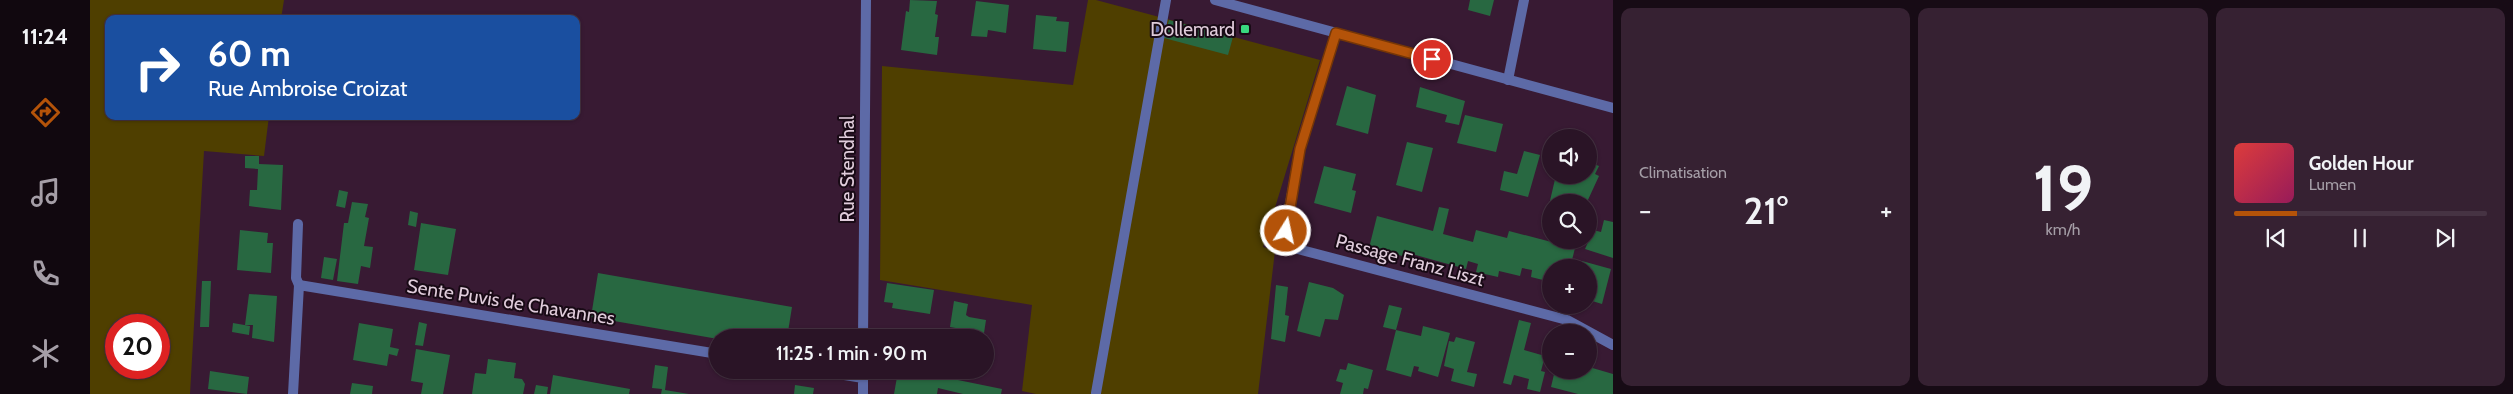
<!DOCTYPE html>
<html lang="fr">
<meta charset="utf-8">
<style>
:root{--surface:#2a1426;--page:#362132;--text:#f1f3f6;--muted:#a59ea7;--line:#463343;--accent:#b45309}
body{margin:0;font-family:Cabin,sans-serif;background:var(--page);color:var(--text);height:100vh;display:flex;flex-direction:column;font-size:19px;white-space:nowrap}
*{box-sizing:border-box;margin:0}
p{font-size:16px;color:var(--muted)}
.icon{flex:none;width:28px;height:28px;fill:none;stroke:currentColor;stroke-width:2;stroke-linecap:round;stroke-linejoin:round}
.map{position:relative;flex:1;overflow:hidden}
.sheet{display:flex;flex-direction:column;gap:8px;padding:8px;background:#170b15;width:900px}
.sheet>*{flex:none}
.hud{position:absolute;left:15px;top:15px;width:475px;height:105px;border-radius:10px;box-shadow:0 1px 4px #0004,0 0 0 1px var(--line);background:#1a4fa0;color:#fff;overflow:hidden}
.buttons{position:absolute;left:1452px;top:129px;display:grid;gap:10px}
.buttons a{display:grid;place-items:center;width:55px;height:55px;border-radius:50%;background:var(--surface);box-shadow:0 1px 4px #0004,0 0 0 1px var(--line);font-size:25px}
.speed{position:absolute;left:15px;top:314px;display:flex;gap:10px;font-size:25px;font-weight:700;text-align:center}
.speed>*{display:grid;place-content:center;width:65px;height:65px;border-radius:50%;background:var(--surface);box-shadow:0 1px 4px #0004,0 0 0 1px var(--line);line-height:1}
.speed .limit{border:8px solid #d22;background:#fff;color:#111}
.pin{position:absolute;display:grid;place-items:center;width:42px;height:42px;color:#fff;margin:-21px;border:2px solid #fff;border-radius:50%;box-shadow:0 1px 5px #0007}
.me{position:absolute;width:55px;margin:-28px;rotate:10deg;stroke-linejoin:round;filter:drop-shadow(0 0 4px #0008)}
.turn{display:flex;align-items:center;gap:18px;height:105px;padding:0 20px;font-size:22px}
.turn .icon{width:65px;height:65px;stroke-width:2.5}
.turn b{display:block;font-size:35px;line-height:42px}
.big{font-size:38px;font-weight:600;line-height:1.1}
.sheet .widget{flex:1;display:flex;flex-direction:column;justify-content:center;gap:8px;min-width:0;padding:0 18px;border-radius:10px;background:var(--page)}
.sheet .dial{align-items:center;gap:0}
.dial b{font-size:65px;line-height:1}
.song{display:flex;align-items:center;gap:15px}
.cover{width:60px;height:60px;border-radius:8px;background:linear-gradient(135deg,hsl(0 70% 55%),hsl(330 70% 35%))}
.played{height:5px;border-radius:2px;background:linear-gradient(90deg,var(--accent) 25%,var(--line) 25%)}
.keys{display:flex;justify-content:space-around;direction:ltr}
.heat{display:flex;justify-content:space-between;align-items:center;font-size:28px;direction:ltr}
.sheet .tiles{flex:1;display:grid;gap:8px;grid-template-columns:repeat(3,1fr)}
.trip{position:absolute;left:619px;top:329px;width:285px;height:50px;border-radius:25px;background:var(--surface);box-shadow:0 1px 4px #0004,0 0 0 1px var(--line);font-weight:600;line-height:50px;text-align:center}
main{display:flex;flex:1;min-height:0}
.menu{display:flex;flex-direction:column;width:90px;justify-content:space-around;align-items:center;background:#11080f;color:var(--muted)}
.menu .icon{width:35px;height:35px}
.menu .active{color:var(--accent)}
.menu b{font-size:22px;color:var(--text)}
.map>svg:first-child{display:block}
.green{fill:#4f3f00;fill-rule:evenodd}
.building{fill:#286841}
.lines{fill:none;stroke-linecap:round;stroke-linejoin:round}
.service{stroke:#5d6aa7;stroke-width:10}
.minor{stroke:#5d6aa7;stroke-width:10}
.tertiary{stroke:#5d6aa7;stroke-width:10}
.route-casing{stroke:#753606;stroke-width:12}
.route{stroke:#b45309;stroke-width:9}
.poi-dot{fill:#39d87f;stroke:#180a15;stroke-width:2}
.labels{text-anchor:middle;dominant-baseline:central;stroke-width:4;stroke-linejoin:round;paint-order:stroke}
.poi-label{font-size:19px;fill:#e0ccdb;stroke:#180a15;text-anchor:end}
.street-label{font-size:19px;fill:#e0ccdb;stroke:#180a15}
</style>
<main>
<nav class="menu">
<b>11:24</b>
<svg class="icon active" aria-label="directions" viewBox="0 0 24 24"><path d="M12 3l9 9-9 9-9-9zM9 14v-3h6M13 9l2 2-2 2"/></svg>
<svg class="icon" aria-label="music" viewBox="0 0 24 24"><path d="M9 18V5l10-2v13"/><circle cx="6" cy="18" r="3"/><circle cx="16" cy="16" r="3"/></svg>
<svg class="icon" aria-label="phone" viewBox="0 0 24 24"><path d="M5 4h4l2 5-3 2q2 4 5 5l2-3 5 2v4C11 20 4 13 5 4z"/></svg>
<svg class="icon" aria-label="climate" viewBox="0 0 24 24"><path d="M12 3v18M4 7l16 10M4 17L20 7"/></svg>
</nav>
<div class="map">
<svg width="1523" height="394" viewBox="0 0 1523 394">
<rect width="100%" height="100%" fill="#381a33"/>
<path class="green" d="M 0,0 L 194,0 L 191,19 L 19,19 L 19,116 L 179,116 L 174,156 L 114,151 L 100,394 L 0,394 ZM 26,325 L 69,325 L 69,368 L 26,368 Z
M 998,0 L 1006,0 L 1230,60 L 1173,247 L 1185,251 L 1168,394 L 946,394 L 932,391 L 942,305 L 790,280 L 792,66 L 983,85 Z"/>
<path class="building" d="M 820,0 L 847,1 L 845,14 L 848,15 L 845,37 L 849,37 L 847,55 L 811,50 L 816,11 L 819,12 Z
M 1380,0 L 1404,0 L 1400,16 L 1378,10 Z
M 886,1 L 919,5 L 916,33 L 898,30 L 897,37 L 881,36 Z
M 946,15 L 967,17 L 966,21 L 979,22 L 976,52 L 943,49 Z
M 1079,20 L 1143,37 L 1138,55 L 1074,38 Z
M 1257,86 L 1286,95 L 1278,134 L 1246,125 Z
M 1330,87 L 1375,101 L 1369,125 L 1355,122 L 1357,115 L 1326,107 Z
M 1375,115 L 1413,124 L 1406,152 L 1367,143 Z
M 1317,142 L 1343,148 L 1332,192 L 1306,185 Z
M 1434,151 L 1450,155 L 1438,197 L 1410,190 L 1414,171 L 1427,174 Z
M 155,156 L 169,156 L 169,164 L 193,165 L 191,210 L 159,206 L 160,190 L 167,190 L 168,169 L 155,168 Z
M 1499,162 L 1509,166 L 1505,174 L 1509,176 L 1497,202 L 1461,202 L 1461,206 L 1459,205 L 1466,175 L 1499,175 Z
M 1234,166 L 1266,174 L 1262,190 L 1266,191 L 1261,213 L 1224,203 Z
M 249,190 L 258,192 L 255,208 L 246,206 Z
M 262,202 L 278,204 L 275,217 L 279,218 L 274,246 L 283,247 L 280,268 L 271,266 L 268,284 L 247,281 L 254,223 L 258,223 Z
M 1349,207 L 1359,209 L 1353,234 L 1383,242 L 1386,230 L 1417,238 L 1419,231 L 1450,239 L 1485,248 L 1480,268 L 1461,268 L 1461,282 L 1441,277 L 1442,270 L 1432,268 L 1430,276 L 1409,271 L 1408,277 L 1386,272 L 1388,264 L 1378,261 L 1376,269 L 1322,254 L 1321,258 L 1279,248 L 1287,216 L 1343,231 Z
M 320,211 L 328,213 L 326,227 L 318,225 Z
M 1514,220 L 1523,222 L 1523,258 L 1495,249 L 1499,240 L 1499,229 L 1511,232 Z
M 331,223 L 366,229 L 358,275 L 324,270 Z
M 150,230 L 178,233 L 177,243 L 183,243 L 181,273 L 147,270 Z
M 234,257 L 247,259 L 243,280 L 231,278 Z
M 1492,261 L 1521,269 L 1512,304 L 1499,300 L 1499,268 L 1490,268 Z
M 508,273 L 702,307 L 697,338 L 628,339 L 501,317 Z
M 112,281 L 121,281 L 119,327 L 110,327 Z
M 1219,282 L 1243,288 L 1254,295 L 1248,320 L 1235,319 L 1230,337 L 1207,331 Z
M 797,283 L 844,290 L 840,314 L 802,308 L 803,303 L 794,302 Z
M 1186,285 L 1198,287 L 1195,315 L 1199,316 L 1195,342 L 1181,339 Z
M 159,294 L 187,296 L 184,342 L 162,338 L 163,325 L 155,325 Z
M 864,301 L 878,304 L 876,315 L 879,317 L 896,320 L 894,333 L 860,327 Z
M 1299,305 L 1312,308 L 1306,330 L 1293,327 Z
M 1429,320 L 1441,323 L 1434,350 L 1455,356 L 1451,371 L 1455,372 L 1450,392 L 1437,389 L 1439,379 L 1424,375 L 1421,385 L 1413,383 Z
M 329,322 L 337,324 L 333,346 L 325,345 Z
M 143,323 L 160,326 L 159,335 L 142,332 Z
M 269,323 L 303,329 L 300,347 L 309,349 L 307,356 L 299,354 L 297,366 L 263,360 Z
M 1333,326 L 1360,333 L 1348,377 L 1328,371 L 1329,367 L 1324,366 L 1321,377 L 1296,370 L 1306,330 L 1331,336 Z
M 1366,337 L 1385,342 L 1377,372 L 1387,374 L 1384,387 L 1361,381 L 1364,369 L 1354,366 L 1359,341 L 1364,342 Z
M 326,349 L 360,355 L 353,394 L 331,394 L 333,383 L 321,381 Z
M 398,359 L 426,363 L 424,378 L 432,379 L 435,384 L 433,394 L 382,394 L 385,373 L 396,374 Z
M 1258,363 L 1283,370 L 1278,389 L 1274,388 L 1273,394 L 1250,394 L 1253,383 L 1246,381 L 1250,369 L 1256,370 Z
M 565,365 L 578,367 L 575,390 L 599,394 L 571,394 L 572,389 L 562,388 Z
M 1499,367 L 1523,374 L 1523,394 L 1488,394 L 1461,387 L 1465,370 L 1499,370 Z
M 819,370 L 912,389 L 911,394 L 873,394 L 848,388 L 847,394 L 804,394 L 807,377 L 817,379 Z
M 120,371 L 159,377 L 157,394 L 118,389 Z
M 463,375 L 540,389 L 539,394 L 460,394 Z
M 262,383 L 283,386 L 282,394 L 260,394 Z
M 446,385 L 458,387 L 457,394 L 444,394 Z
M 705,385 L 724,388 L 723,394 L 704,394 Z"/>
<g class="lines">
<path class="service" d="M 1246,33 L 1210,149 L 1195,231 L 1204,248 L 1477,320 L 1523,345
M 208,224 L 206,278 L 209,285
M 1006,393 L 1076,0"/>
<path class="minor" d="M 1418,80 L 1434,0
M 773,338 L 776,0
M 724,370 L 773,378
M 203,394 L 209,285 L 628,354
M 773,394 L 773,370"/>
<path class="tertiary" d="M 1125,0 L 1523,108"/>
</g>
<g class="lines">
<g class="route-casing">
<path id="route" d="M 1196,231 L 1210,149 L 1246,33 L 1342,59"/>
</g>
<use href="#route" class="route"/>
</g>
<rect class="poi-dot" x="1150" y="24" width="10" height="10" rx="2.5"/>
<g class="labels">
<g class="poi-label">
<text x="1145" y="29">Dollemard</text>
</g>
<g class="street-label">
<text transform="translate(757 169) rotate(-90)">Rue Stendhal</text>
<text transform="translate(1320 260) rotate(15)">Passage Franz Liszt</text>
<text transform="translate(421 302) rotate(9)">Sente Puvis de Chavannes</text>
</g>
</g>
</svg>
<div class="buttons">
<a><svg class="icon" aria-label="sound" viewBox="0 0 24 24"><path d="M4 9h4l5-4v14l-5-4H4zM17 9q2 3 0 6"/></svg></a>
<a><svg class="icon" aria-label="search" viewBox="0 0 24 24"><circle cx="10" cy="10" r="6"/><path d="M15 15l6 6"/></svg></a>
<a>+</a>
<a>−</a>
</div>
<div class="speed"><div class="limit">20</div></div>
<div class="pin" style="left:1342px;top:59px;background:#d93025"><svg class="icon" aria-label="arrive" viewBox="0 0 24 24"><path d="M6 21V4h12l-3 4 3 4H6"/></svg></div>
<svg class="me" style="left:1196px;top:231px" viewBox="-20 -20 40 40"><circle r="17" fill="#b45309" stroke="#fff" stroke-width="3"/><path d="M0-11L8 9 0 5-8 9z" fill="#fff"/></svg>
<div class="trip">11:25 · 1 min · 90 m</div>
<div class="hud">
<div class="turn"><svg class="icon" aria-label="right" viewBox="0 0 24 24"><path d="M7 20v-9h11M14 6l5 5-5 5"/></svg><div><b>60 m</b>Rue Ambroise Croizat</div></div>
</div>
</div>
<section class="sheet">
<div class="tiles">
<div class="widget"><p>Climatisation</p>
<div class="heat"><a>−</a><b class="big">21°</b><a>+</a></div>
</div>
<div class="widget dial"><b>19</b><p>km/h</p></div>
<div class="widget">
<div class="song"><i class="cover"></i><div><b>Golden Hour</b><p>Lumen</p></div></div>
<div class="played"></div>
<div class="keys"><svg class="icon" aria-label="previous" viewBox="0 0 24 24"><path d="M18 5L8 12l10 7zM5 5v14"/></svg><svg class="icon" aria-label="pause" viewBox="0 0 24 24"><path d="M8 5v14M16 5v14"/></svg><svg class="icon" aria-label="next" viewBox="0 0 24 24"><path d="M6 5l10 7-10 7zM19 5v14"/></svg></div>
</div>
</div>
</section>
</main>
